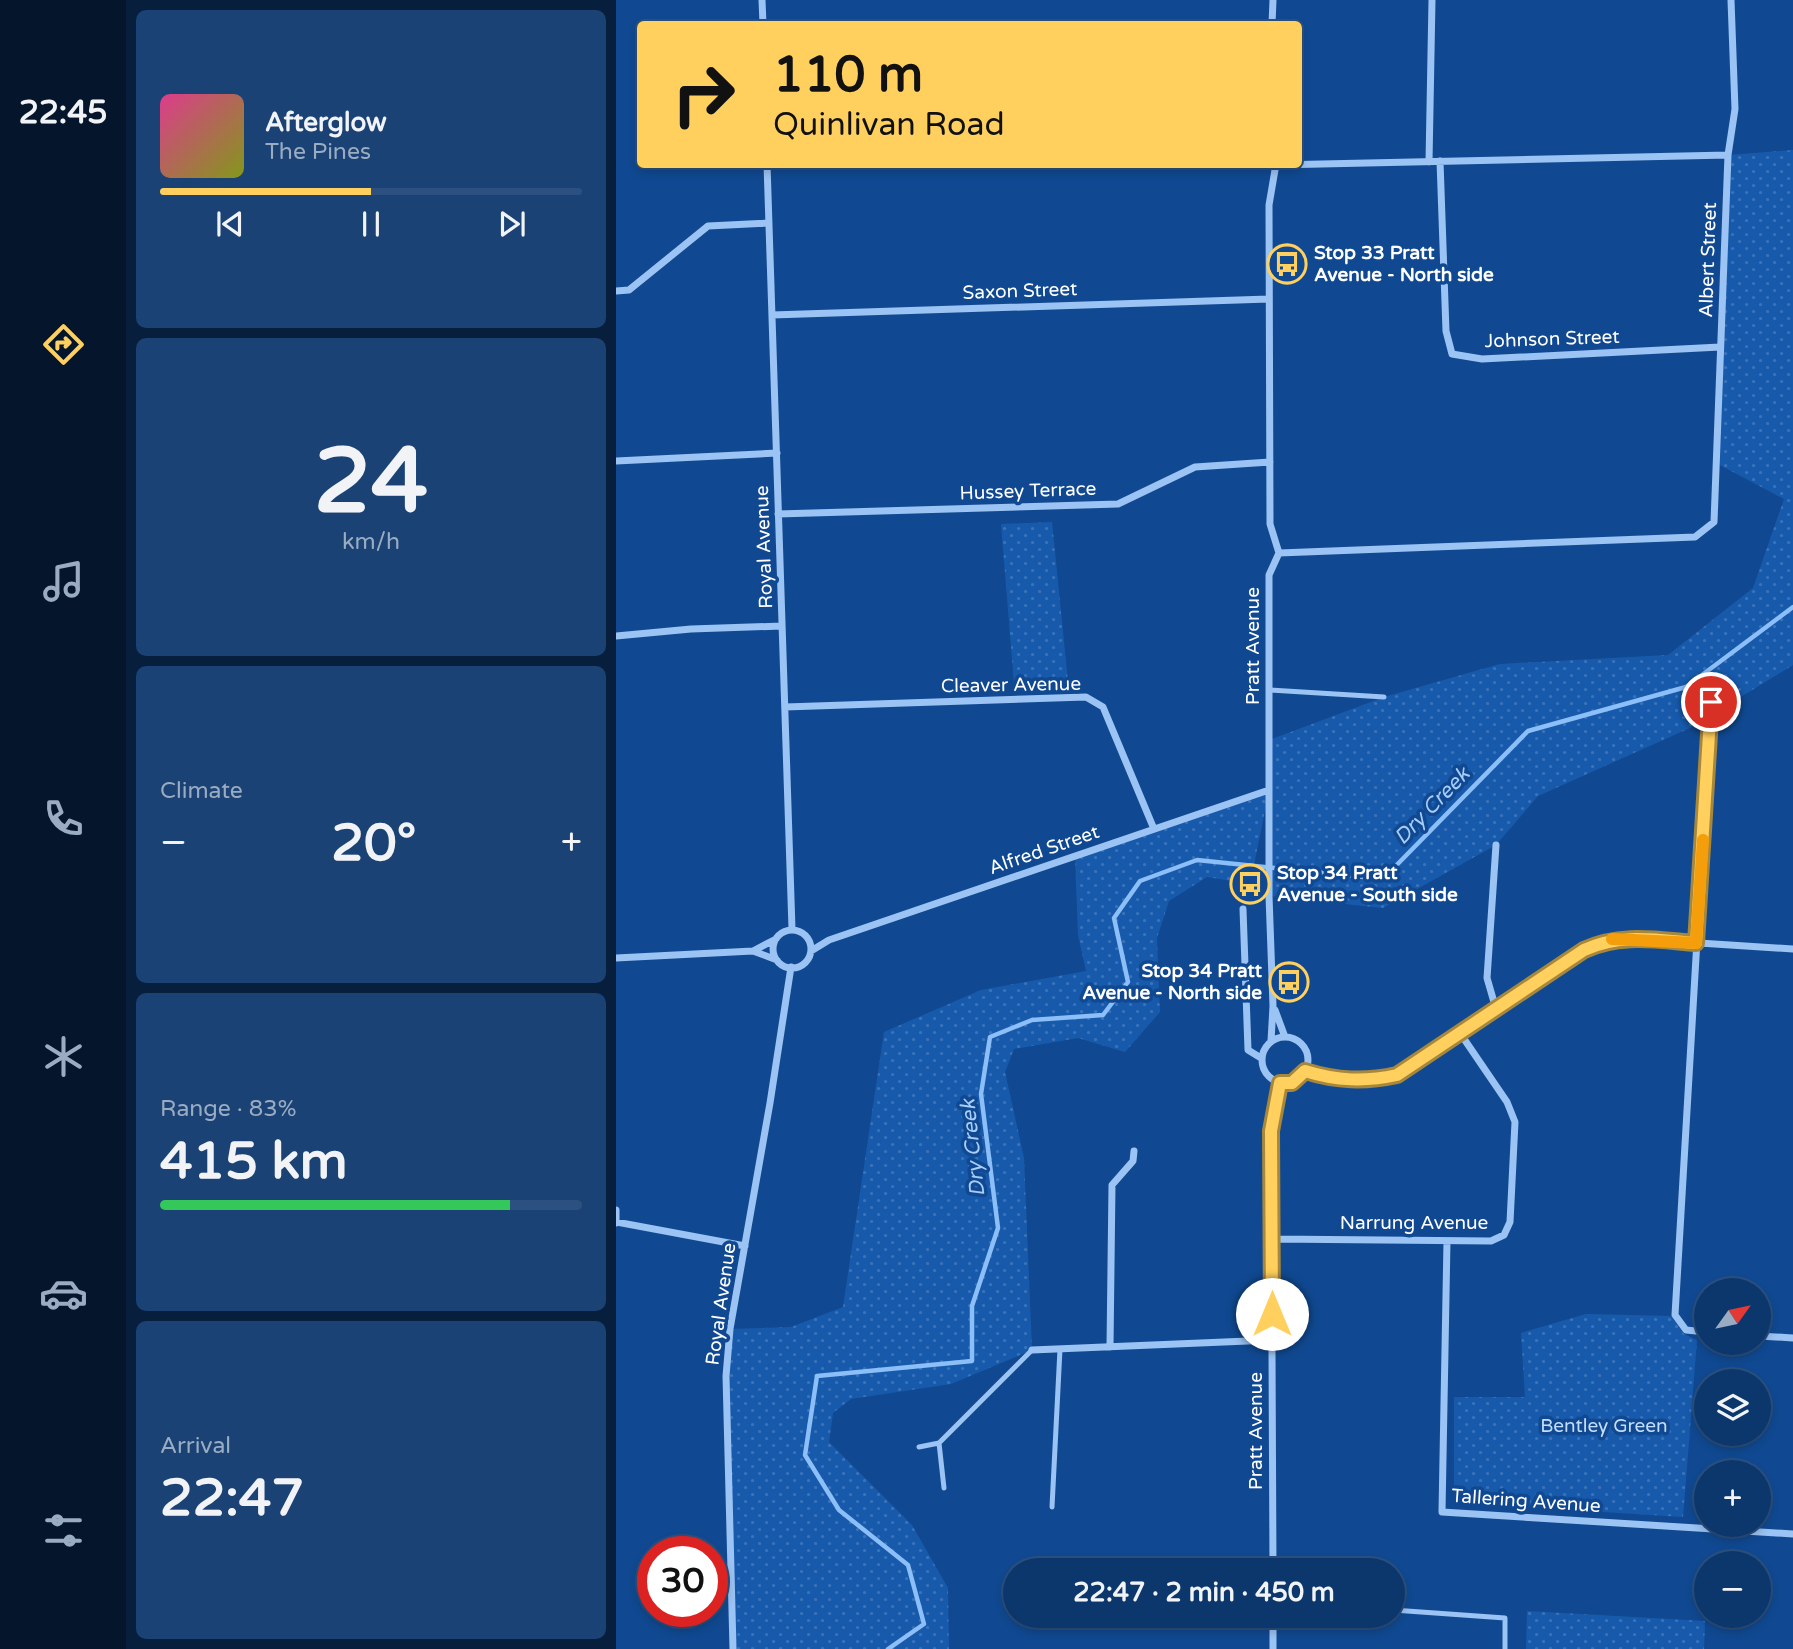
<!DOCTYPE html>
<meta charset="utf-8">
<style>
:root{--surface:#0c376d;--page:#1a4275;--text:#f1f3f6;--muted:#9aacc2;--line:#2c5180;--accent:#ffd05d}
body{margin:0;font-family:"Varela Round",sans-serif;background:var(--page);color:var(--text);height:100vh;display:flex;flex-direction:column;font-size:26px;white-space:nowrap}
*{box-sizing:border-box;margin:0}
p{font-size:23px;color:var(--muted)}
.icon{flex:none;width:38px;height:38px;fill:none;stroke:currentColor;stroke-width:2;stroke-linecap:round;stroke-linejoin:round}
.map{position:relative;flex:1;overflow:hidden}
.details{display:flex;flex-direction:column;gap:10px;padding:10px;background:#071e3c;width:490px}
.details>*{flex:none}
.top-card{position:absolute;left:21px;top:21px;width:665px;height:147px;border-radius:7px;box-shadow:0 4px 10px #0003,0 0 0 2px var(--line);background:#ffd05d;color:#111;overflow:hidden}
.needle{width:46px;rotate:57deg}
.tools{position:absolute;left:1078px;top:1278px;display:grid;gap:14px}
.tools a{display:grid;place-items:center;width:77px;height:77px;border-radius:50%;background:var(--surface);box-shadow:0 4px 10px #0003,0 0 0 2px var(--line);font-size:35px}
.speed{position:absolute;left:21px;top:1536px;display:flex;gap:14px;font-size:35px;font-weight:700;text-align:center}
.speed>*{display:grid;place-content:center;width:91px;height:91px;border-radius:50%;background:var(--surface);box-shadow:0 4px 10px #0003,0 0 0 2px var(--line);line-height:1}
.speed .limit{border:10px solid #d22;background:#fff;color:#111}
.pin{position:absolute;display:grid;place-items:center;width:60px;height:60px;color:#fff;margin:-30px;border:4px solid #fff;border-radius:50%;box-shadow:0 2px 7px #0007}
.me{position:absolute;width:77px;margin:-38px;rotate:0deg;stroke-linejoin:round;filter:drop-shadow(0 0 5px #0008)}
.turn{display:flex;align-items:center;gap:24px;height:147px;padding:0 21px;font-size:32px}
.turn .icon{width:91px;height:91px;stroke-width:2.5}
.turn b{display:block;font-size:49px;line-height:60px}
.big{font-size:52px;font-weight:700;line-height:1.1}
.details .card{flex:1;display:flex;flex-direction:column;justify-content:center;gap:10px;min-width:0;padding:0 24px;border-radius:10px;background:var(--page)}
.details .dial{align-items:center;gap:0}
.dial b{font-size:91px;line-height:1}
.song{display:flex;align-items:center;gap:21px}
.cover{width:84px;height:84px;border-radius:10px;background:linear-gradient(135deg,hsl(330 70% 55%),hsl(70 70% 35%))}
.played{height:7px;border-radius:4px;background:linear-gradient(90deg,var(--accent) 50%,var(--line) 50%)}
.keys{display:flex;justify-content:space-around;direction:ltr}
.heat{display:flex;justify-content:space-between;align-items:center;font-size:38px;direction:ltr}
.charge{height:10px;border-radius:5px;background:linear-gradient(90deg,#34c759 83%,var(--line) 0)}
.trip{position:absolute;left:387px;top:1558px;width:402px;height:70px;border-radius:35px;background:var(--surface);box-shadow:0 4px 10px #0003,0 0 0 2px var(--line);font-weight:700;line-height:70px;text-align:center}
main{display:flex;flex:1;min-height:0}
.dock{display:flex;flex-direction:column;width:126px;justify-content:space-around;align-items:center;background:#05162c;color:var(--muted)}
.dock .icon{width:49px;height:49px}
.dock .active{color:var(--accent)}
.dock b{font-size:32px;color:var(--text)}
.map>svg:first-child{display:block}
.park{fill:url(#park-dots)}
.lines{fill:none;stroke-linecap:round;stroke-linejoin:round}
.stream{stroke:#8cbef7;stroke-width:4.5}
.lane{stroke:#9bc3f3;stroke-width:5}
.street{stroke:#9bc3f3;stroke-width:7}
.route-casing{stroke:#a6873c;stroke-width:18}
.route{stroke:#ffd05d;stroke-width:12}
.slow{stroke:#f59e0b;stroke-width:12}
.labels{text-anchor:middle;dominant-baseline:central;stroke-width:7;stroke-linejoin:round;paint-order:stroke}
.poi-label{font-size:19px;font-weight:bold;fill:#fff;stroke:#104991;text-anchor:start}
.street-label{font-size:19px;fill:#fff;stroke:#104991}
.park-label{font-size:19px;fill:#c2ddfe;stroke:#104991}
.water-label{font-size:21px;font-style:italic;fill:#a7cdfa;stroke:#104991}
</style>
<main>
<nav class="dock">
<b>22:45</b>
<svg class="icon active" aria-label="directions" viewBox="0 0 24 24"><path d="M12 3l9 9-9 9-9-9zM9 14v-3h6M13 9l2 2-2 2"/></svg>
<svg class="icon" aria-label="music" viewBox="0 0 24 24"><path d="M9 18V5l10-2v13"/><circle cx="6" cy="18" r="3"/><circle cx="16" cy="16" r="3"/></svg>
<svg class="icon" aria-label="phone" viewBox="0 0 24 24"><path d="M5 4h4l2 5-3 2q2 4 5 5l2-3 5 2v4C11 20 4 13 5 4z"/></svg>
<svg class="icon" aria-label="climate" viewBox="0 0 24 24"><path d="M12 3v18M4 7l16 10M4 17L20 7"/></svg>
<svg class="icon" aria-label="car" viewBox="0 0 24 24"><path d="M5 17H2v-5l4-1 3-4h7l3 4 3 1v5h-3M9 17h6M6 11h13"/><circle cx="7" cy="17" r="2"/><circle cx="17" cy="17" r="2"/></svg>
<svg class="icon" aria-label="filters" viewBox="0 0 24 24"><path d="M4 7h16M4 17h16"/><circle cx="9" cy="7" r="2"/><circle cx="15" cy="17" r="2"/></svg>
</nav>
<section class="details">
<div class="card">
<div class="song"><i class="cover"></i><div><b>Afterglow</b><p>The Pines</p></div></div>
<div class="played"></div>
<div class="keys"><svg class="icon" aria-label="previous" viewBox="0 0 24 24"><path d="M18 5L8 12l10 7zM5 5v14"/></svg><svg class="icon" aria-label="pause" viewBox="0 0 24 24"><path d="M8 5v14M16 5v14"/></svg><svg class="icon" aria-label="next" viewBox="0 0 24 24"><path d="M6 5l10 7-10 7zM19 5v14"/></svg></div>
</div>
<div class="card dial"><b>24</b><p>km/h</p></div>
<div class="card"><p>Climate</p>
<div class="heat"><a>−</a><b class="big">20°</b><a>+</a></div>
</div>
<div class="card"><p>Range · 83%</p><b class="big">415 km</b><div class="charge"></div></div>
<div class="card"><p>Arrival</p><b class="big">22:47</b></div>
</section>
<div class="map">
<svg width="1177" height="1649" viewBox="0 0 1177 1649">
<defs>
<pattern id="park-dots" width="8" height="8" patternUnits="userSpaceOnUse" patternTransform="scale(1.75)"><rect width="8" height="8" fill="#175aac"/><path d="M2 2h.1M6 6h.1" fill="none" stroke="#3a73b8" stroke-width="1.8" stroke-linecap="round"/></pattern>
</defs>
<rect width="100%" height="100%" fill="#104991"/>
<path class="park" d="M 1177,150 L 1177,665 L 1095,715 L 1094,719 L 922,796 L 880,845 L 767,908 L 653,896 L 652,796 L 634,884 L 591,877 L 553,901 L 541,938 L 544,1012 L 509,1052 L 462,1038 L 398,1049 L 389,1072 L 408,1158 L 416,1350 L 335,1384 L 235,1399 L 217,1413 L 213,1442 L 296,1525 L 332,1588 L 333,1649 L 117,1649 L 110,1376 L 114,1329 L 175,1327 L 227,1307 L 268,1032 L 365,990 L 470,971 L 462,935 L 459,856 L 652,790 L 653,740 L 768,697 L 884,664 L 1052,655 L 1137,588 L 1168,499 L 1102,464 L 1112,155 Z
M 436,522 L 452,682 L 398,684 L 385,524 Z
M 970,1314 L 1055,1316 L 1068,1334 L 1081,1340 L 1067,1517 L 858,1504 L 843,1498 L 838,1492 L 838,1397 L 909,1397 L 905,1333 Z
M 911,1611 L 1089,1621 L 1088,1649 L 910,1649 Z"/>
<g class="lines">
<path class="stream" d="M 272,1649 L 308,1624 L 292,1565 L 223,1510 L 189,1455 L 201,1376 L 356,1361 L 356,1306 L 382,1228 L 365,1094 L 374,1037 L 416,1020 L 487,1015 L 512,982 L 498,918 L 524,881 L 581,860 L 767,879 L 912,731 L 1070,687 L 1177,607"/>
<path class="lane" d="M 653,690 L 768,697
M 303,1447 L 323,1443
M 328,1488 L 323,1443 L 416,1350
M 436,1507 L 444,1349
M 777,1610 L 889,1618 L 889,1649"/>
<path class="street" d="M 146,0 L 147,24
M 656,24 L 657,0
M 824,161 L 830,331 L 836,354 L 866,359 L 1104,347
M 813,162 L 816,0
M 151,164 L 176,929
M 660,165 L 1112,155
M 0,291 L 13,290 L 92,226 L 153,223
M 156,315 L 653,299
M 0,461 L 161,453
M 162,514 L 502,504 L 579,467 L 654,462
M 663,553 L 1079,537 L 1098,522 L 1112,155 L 1119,109 L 1115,0
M 0,636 L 75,629 L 166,626
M 169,707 L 470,697 L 487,707 L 538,829
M 627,909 L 632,1050 L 645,1058
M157 949a19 19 0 1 1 38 0a19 19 0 1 1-38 0Z
M 137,951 L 160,939
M 195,951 L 213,940 L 653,790
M 0,958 L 137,951 L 161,960
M 880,1009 L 871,978 L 880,845
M 659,1010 L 669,1037
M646 1060a23 23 0 1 1 46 0a23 23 0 1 1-46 0Z
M 655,1041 L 657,1006 L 653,896 L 653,575 L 663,553 L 654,524 L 653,205 L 660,164
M 689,1071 C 721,1081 749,1082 781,1075 L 968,950 L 988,941 L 1006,938 L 1177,949
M 0,1210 L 0,1223
M 0,1222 L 129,1246
M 657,1239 L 875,1241 L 888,1235 L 894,1222 L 899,1122 L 891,1102 L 844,1033
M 831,1241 L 826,1512 L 1177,1534
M 1090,1332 L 1070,1330 L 1059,1315 L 1095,702
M 1143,1336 L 1177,1338
M 494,1347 L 496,1185 L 517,1161 L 518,1151
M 416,1350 L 656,1340
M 657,1570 L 655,1131 L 664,1083
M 657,1615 L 657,1649
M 117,1649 L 110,1376 L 114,1329 L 154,1103 L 175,967"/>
</g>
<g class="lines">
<g class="route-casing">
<path id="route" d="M 656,1314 L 655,1131 L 664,1083 L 676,1083 L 689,1071 C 721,1081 749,1082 781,1075 L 968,950 C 1004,933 1041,940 1080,943 L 1095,702"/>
</g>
<use href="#route" class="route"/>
<path class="slow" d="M 996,939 L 1080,943 L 1087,840"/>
</g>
<defs>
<g id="bus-ring" transform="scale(2.0125)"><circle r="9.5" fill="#104991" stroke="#ffd05d" stroke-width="1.5"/><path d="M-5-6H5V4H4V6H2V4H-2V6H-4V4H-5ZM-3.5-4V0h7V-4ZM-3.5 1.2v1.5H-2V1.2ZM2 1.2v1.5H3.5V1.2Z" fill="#ffd05d"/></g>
</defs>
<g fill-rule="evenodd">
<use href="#bus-ring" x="671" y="264"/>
<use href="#bus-ring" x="634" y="884"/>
<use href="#bus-ring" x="673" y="982"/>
</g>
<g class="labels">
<g class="poi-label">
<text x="698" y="253">Stop 33 Pratt<tspan x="698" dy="22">Avenue - North side</tspan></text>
<text x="661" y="873">Stop 34 Pratt<tspan x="661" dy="22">Avenue - South side</tspan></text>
<text x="646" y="971" text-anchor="end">Stop 34 Pratt<tspan x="646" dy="22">Avenue - North side</tspan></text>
</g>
<g class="street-label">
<text transform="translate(1092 260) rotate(-88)">Albert Street</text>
<text transform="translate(404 291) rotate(-2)">Saxon Street</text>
<text transform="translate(936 339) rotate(-2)">Johnson Street</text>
<text transform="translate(412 491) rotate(-2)">Hussey Terrace</text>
<text transform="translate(148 547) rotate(-92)">Royal Avenue</text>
<text transform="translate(637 646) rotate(-90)">Pratt Avenue</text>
<text transform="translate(395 685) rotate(-1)">Cleaver Avenue</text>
<text transform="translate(428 850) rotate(-19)">Alfred Street</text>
<text x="798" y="1223">Narrung Avenue</text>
<text transform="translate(105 1304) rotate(-82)">Royal Avenue</text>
<text transform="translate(640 1431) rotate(-90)">Pratt Avenue</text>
<text transform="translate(910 1501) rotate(4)">Tallering Avenue</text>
</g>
<g class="park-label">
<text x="988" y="1426">Bentley Green</text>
</g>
<g class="water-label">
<text transform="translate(816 806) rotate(-46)">Dry Creek</text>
<text transform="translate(357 1148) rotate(-96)">Dry Creek</text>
</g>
</g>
</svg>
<div class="tools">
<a><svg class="needle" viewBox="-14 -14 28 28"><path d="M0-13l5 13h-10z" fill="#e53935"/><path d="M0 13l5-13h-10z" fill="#9aacc2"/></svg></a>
<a><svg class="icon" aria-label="layers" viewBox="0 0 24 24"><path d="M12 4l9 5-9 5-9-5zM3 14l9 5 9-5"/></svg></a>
<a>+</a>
<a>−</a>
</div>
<div class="speed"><div class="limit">30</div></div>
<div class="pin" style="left:1095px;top:702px;background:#d93025"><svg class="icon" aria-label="arrive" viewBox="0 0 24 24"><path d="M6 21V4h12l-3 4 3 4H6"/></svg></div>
<svg class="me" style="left:656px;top:1314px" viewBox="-20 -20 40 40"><circle r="19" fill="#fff"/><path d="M0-13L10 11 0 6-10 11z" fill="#ffd05d"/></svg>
<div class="trip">22:47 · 2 min · 450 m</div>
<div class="top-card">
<div class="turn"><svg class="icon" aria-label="right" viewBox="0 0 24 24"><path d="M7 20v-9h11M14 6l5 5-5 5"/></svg><div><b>110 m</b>Quinlivan Road</div></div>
</div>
</div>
</main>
